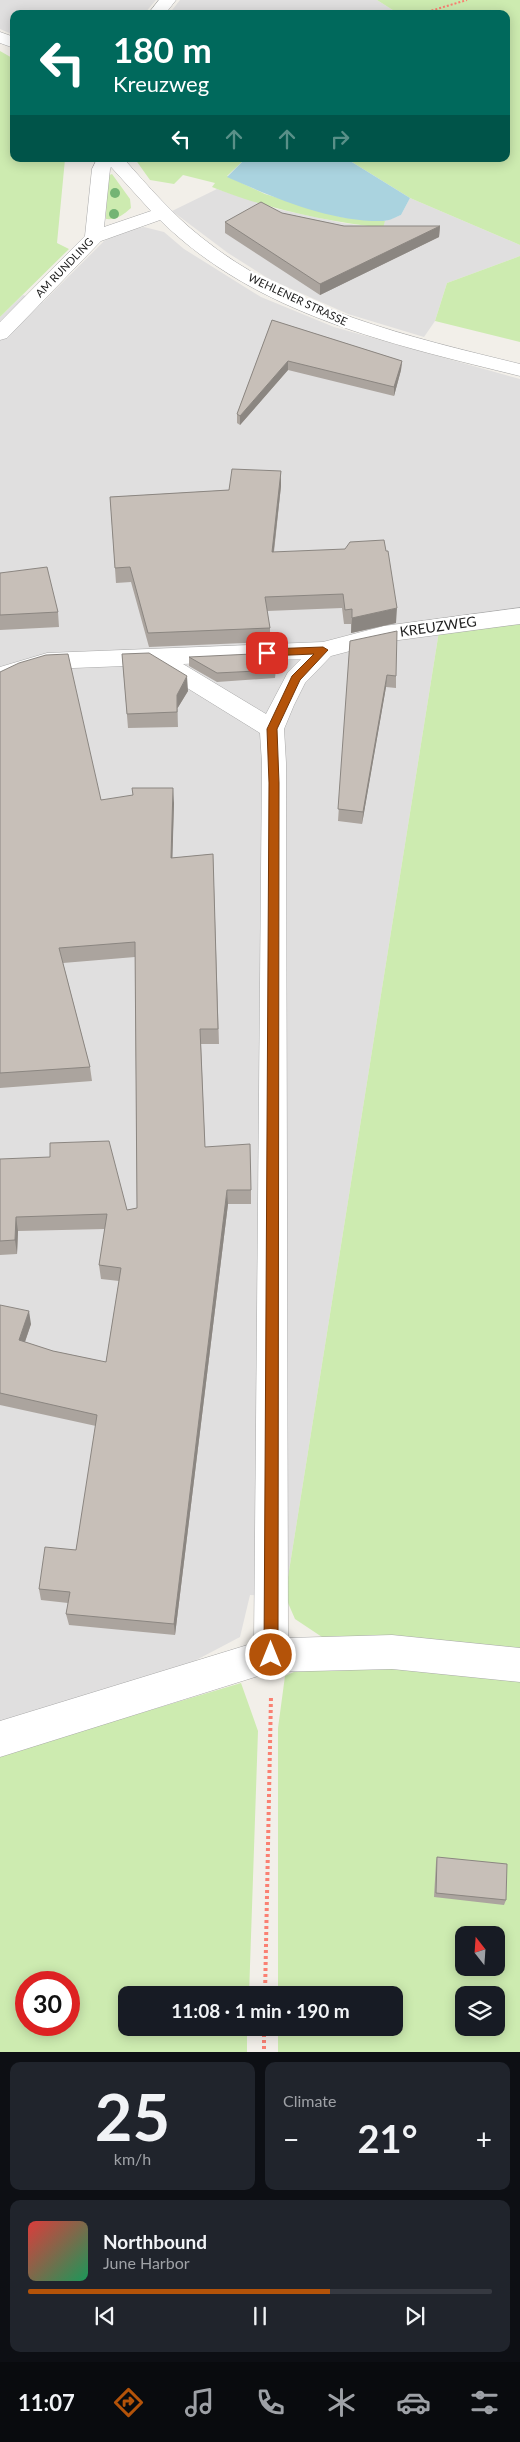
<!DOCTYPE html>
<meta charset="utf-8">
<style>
:root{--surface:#171b24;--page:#20242c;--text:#f1f3f6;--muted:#9ea1a6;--line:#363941;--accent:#b45309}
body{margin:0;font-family:Lato,sans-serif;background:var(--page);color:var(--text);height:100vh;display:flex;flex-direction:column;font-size:19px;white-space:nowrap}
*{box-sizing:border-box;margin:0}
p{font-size:16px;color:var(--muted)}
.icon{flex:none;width:28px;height:28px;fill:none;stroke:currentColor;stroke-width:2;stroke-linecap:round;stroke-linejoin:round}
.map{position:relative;height:2052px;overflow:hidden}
.panel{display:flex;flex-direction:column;gap:10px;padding:10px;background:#0d0f14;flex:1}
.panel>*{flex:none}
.guide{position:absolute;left:10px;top:10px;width:500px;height:152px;border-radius:10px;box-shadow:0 2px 12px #0003;background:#00695c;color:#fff;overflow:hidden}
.needle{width:32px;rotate:343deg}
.buttons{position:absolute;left:455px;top:1926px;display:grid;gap:10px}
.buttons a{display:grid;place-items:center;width:50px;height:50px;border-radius:10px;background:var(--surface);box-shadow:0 2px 12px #0003;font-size:25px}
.speed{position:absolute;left:15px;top:1971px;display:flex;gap:10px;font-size:25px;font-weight:700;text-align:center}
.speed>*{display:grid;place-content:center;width:65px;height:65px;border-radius:50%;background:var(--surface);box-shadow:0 2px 12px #0003;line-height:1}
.speed .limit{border:8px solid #d22;background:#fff;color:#111}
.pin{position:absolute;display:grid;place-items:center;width:42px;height:42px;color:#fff;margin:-21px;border-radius:10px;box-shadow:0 2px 8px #0006}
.me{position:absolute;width:55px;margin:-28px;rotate:0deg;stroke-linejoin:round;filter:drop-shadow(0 0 4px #0008)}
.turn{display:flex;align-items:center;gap:18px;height:105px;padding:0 20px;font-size:22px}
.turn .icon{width:65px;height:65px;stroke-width:2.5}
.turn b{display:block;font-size:35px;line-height:42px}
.lanes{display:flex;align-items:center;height:48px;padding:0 20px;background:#0003;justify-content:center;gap:25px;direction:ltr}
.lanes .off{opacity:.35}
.big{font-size:38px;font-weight:700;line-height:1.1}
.panel .tile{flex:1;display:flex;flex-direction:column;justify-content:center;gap:8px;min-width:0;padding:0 18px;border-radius:10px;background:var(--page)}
.panel .dial{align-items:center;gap:0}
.dial b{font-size:65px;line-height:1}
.song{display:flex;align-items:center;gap:15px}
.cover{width:60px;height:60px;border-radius:8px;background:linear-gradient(135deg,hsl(0 70% 55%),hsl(150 70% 35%))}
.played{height:5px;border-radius:2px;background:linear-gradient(90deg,var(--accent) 65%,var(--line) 65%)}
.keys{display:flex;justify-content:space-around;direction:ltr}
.heat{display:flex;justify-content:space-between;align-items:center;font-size:28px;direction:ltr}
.panel .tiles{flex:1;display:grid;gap:10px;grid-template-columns:1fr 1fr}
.tile:last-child{grid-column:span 2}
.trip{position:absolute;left:118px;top:1986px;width:285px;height:50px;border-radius:10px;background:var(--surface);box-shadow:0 2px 12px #0003;font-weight:700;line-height:50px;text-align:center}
.dock{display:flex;height:80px;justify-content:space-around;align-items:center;background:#090b0e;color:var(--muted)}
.dock .icon{width:35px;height:35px}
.dock .on{color:var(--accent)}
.dock b{font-size:22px;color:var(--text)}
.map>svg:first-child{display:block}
.residential{fill:#e0dfdf}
.grass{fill:#cdebb0;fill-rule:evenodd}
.water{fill:#aad3df}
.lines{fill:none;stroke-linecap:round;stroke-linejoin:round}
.minor-casing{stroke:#a9a9a9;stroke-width:1}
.path-far1{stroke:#fa8072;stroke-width:2;stroke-dasharray:2 2;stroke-linecap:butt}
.path{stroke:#fa8072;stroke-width:4;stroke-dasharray:3 3;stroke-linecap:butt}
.minor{fill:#fff;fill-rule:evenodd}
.tree{fill:#74b475}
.wall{fill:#aba49e}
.shaded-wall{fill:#8b8681}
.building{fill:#c7bfb8;stroke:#8b8681}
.route{fill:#b45309;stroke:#753606}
.labels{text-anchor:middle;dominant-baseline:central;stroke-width:5;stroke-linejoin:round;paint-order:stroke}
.far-street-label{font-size:11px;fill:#222;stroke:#fff}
.street-label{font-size:14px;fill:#222;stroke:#fff}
</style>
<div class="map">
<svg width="520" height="2052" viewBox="0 0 520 2052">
<rect width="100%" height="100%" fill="#f2efe9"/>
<path class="residential" d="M 0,0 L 156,0 L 144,14 L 14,14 L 14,35 L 0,29 Z
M 180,0 L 377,0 L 399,14 L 169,14 Z
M 217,189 L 277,209 L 343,223 L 382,228 L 385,221 L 401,215 L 410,198 L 520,245 L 520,256 L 447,283 L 435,321 L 424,337 L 348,314 L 269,279 L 228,253 L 172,211 Z
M 144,227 L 164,232 L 184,249 L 261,297 L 334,327 L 520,379 L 520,616 L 440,625 L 285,1596 L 250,1595 L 240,1637 L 183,1667 L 0,1724 L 0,317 L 23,295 L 43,302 L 104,241 L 120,232 Z"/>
<path class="grass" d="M 377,0 L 520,0 L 520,245 L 410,198 L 347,159 L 506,159 L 506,14 L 399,14 Z
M 0,51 L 14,59 L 14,159 L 65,159 L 57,243 L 69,249 L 0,317 Z
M 135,159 L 245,159 L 227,176 L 265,194 L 341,217 L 385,221 L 383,228 C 324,221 267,209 212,187 L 215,183 L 183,175 L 174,184 L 150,180 Z
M 112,174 L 130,199 L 131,208 C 123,215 117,220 106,219 L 107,176 Z
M 520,256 L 520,342 L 435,321 L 447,283 Z
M 520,616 L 520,1653 L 322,1637 L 295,1619 L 285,1596 L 440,625 Z
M 391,1665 L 520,1677 L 520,2052 L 278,2052 L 278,2028 L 394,2028 L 394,1995 L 278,1995 L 278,1728 L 285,1676 L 305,1667 ZM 464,1935 L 496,1935 L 496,1968 L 464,1968 ZM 464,1995 L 496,1995 L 496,2028 L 464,2028 Z
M 241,1683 L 258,1731 L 249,1995 L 126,1995 L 126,2028 L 247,2028 L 247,2052 L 0,2052 L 0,1755 ZM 26,1982 L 69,1982 L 69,2025 L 26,2025 Z"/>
<path class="water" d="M 245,159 L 347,159 L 410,198 L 401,215 C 396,217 389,221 383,221 C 330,222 275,198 227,177 Z"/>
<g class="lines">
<g class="minor-casing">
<path id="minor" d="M 159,0 L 176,0 L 165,14 L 148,14 Z
M 0,32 L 14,37 L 14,48 L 0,43 Z
M 97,159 L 124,159 C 148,186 172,214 201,237 C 291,310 410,337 520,364 L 520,376 C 394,345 256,315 160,220 L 101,241 L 7,338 L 0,340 L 0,322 L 85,236 L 92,169 ZM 111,167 L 151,211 L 104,227 L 110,169 Z
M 520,608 L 520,624 L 384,642 L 331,656 L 305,683 L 294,705 L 284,729 L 286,763 L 288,1638 L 392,1635 L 520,1648 L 520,1682 L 392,1669 L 271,1672 L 0,1757 L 0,1721 L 254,1643 L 262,763 L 260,733 L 150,665 L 48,669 L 0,683 L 0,667 L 47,653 L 323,642 L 384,626 ZM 301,659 L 288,672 L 266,714 L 183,664 Z"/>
</g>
<path class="path-far1" d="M 420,14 L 467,0"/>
<path class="path" d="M 265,1995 L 271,1696
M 264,2028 L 264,2052"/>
<use href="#minor" class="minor"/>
</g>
<g class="tree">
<circle cx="115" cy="193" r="5"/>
<circle cx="114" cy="214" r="5"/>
</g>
<path class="wall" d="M 282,213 L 344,226 L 440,226 L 439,237 L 320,295 L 225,233 L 225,222 Z
M 272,320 L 402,361 L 401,370 L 394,396 L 288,370 L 240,425 L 237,423 L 237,414 Z
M 281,471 L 281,486 L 274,552 L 396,623 L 351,633 L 351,624 L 344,624 L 342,608 L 267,611 L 270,628 L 270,642 L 149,647 L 131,582 L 116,583 L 110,497 L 229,490 Z
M 0,573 L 58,612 L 59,627 L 0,630 Z
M 350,641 L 396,676 L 396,688 L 386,687 L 362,824 L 338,821 Z
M 122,654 L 188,691 L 177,709 L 178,727 L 128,728 Z
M 189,657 L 276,670 L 275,678 L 217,682 L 189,666 Z
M 0,672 L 101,800 L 174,803 L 172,858 L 213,854 L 219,1044 L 201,1044 L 205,1147 L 251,1190 L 251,1204 L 228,1204 L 175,1635 L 69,1625 L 66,1614 L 68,1603 L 41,1600 L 39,1589 L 76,1550 L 96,1426 L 0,1405 L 0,1305 L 31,1324 L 25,1342 L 53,1351 L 106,1362 L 119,1281 L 101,1279 L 99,1265 L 105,1229 L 18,1231 L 17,1254 L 0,1255 L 0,1159 L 127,1210 L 137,1208 L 135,957 L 63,963 L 90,1067 L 92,1081 L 0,1088 Z
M 437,1857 L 506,1900 L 504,1905 L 434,1897 L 436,1862 Z"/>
<path class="shaded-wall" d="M 440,226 L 439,237 L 320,295 L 320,284 Z
M 288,361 L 288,370 L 240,425 L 240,416 Z
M 402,361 L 401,370 L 394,396 L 394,387 Z
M 281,471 L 281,486 L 272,566 L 272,552 Z
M 397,608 L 396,623 L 351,633 L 352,618 Z
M 387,675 L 386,687 L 362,824 L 363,812 Z
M 187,676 L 188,691 L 177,709 L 178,727 L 177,695 Z
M 173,788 L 174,803 L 172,873 L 171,858 Z
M 227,1190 L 228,1204 L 175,1635 L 174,1624 Z
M 16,1217 L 18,1231 L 17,1254 L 15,1240 Z
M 29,1311 L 31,1324 L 21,1353 L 19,1340 Z"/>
<path class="building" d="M 261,202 L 282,213 L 344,226 L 440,226 L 320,284 L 225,222 Z
M 272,320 L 402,361 L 394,387 L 288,361 L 240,416 L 237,414 Z
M 232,469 L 281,471 L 272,552 L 345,549 L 350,542 L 384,540 L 386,551 L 388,551 L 397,608 L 352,618 L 352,609 L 345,610 L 343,594 L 265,597 L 270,628 L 148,633 L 130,567 L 115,568 L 110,497 L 229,490 Z
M 47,567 L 58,612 L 0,615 L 0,573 Z
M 397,631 L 396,676 L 387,675 L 363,812 L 338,809 L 350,641 Z
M 149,653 L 187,676 L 177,695 L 177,712 L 127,714 L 122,654 Z
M 273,653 L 276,670 L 217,673 L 189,657 Z
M 68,654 L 101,800 L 133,795 L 132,788 L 173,788 L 171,858 L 213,854 L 218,1029 L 200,1029 L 205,1147 L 250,1144 L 251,1190 L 227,1190 L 174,1624 L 66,1614 L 70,1592 L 39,1589 L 45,1547 L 76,1550 L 97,1415 L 0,1393 L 0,1305 L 29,1311 L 19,1340 L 53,1351 L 106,1362 L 121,1268 L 99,1265 L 107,1214 L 16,1217 L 15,1240 L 0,1241 L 0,1159 L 50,1157 L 50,1143 L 109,1141 L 127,1210 L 137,1208 L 135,942 L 59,948 L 90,1067 L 0,1073 L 0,672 L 19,663 L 46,655 Z
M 437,1857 L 507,1864 L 506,1900 L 436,1893 Z"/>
<path class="route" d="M 323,647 L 328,650 L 300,680 L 277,729 L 279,783 L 278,1655 L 276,1660 L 271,1662 L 266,1660 L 264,1655 L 269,783 L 267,729 L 292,676 L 314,654 L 267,656 L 262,653 L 267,649 Z"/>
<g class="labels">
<g class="far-street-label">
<text transform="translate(64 267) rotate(-46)">AM RUNDLING</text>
<text transform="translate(298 299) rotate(25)">WEHLENER STRASSE</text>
</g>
<g class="street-label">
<text transform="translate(438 626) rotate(-8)">KREUZWEG</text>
</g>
</g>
</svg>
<div class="buttons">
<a><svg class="needle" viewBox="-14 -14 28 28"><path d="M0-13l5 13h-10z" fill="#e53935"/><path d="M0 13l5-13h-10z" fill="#9ea1a6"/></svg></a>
<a><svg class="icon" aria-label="layers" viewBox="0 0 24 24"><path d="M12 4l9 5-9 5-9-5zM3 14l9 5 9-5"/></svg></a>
</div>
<div class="speed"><div class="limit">30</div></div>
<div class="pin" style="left:267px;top:653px;background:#d93025"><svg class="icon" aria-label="arrive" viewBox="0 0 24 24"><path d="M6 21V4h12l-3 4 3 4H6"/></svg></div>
<svg class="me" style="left:271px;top:1655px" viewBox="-20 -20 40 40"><circle r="17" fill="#b45309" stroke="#fff" stroke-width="3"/><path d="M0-11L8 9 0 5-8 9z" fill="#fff"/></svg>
<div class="trip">11:08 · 1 min · 190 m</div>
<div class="guide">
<div class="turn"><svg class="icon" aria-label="left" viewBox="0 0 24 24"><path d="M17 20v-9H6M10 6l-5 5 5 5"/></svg><div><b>180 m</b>Kreuzweg</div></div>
<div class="lanes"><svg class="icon" aria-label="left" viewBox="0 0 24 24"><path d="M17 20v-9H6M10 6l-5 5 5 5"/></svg><svg class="icon off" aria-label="ahead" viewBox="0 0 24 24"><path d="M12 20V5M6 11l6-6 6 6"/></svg><svg class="icon off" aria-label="ahead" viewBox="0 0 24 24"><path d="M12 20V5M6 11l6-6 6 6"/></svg><svg class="icon off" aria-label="right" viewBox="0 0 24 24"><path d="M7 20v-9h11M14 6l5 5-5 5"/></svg></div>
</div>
</div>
<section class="panel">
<div class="tiles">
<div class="tile dial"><b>25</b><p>km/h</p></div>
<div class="tile"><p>Climate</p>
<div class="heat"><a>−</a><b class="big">21°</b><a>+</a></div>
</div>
<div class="tile">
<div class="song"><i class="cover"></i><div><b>Northbound</b><p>June Harbor</p></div></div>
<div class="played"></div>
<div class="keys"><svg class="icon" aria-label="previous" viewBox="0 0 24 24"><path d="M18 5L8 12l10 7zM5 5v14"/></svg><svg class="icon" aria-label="pause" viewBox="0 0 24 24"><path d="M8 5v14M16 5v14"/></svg><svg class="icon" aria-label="next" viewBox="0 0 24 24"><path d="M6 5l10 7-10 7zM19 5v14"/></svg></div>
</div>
</div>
</section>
<nav class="dock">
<b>11:07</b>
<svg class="icon on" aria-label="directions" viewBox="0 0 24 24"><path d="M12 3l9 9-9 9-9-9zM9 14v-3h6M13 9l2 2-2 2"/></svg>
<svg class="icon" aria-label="music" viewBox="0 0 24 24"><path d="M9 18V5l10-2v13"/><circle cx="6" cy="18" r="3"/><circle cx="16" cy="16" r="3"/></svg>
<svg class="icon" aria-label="phone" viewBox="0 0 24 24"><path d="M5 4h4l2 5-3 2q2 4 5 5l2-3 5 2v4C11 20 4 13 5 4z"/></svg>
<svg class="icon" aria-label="climate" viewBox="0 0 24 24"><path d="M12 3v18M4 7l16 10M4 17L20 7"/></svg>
<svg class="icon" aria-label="car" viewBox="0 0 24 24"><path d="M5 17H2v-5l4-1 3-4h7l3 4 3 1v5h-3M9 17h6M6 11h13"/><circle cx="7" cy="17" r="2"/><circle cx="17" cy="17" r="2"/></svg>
<svg class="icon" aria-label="filters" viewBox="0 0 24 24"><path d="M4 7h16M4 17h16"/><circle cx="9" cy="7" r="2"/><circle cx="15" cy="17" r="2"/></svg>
</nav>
